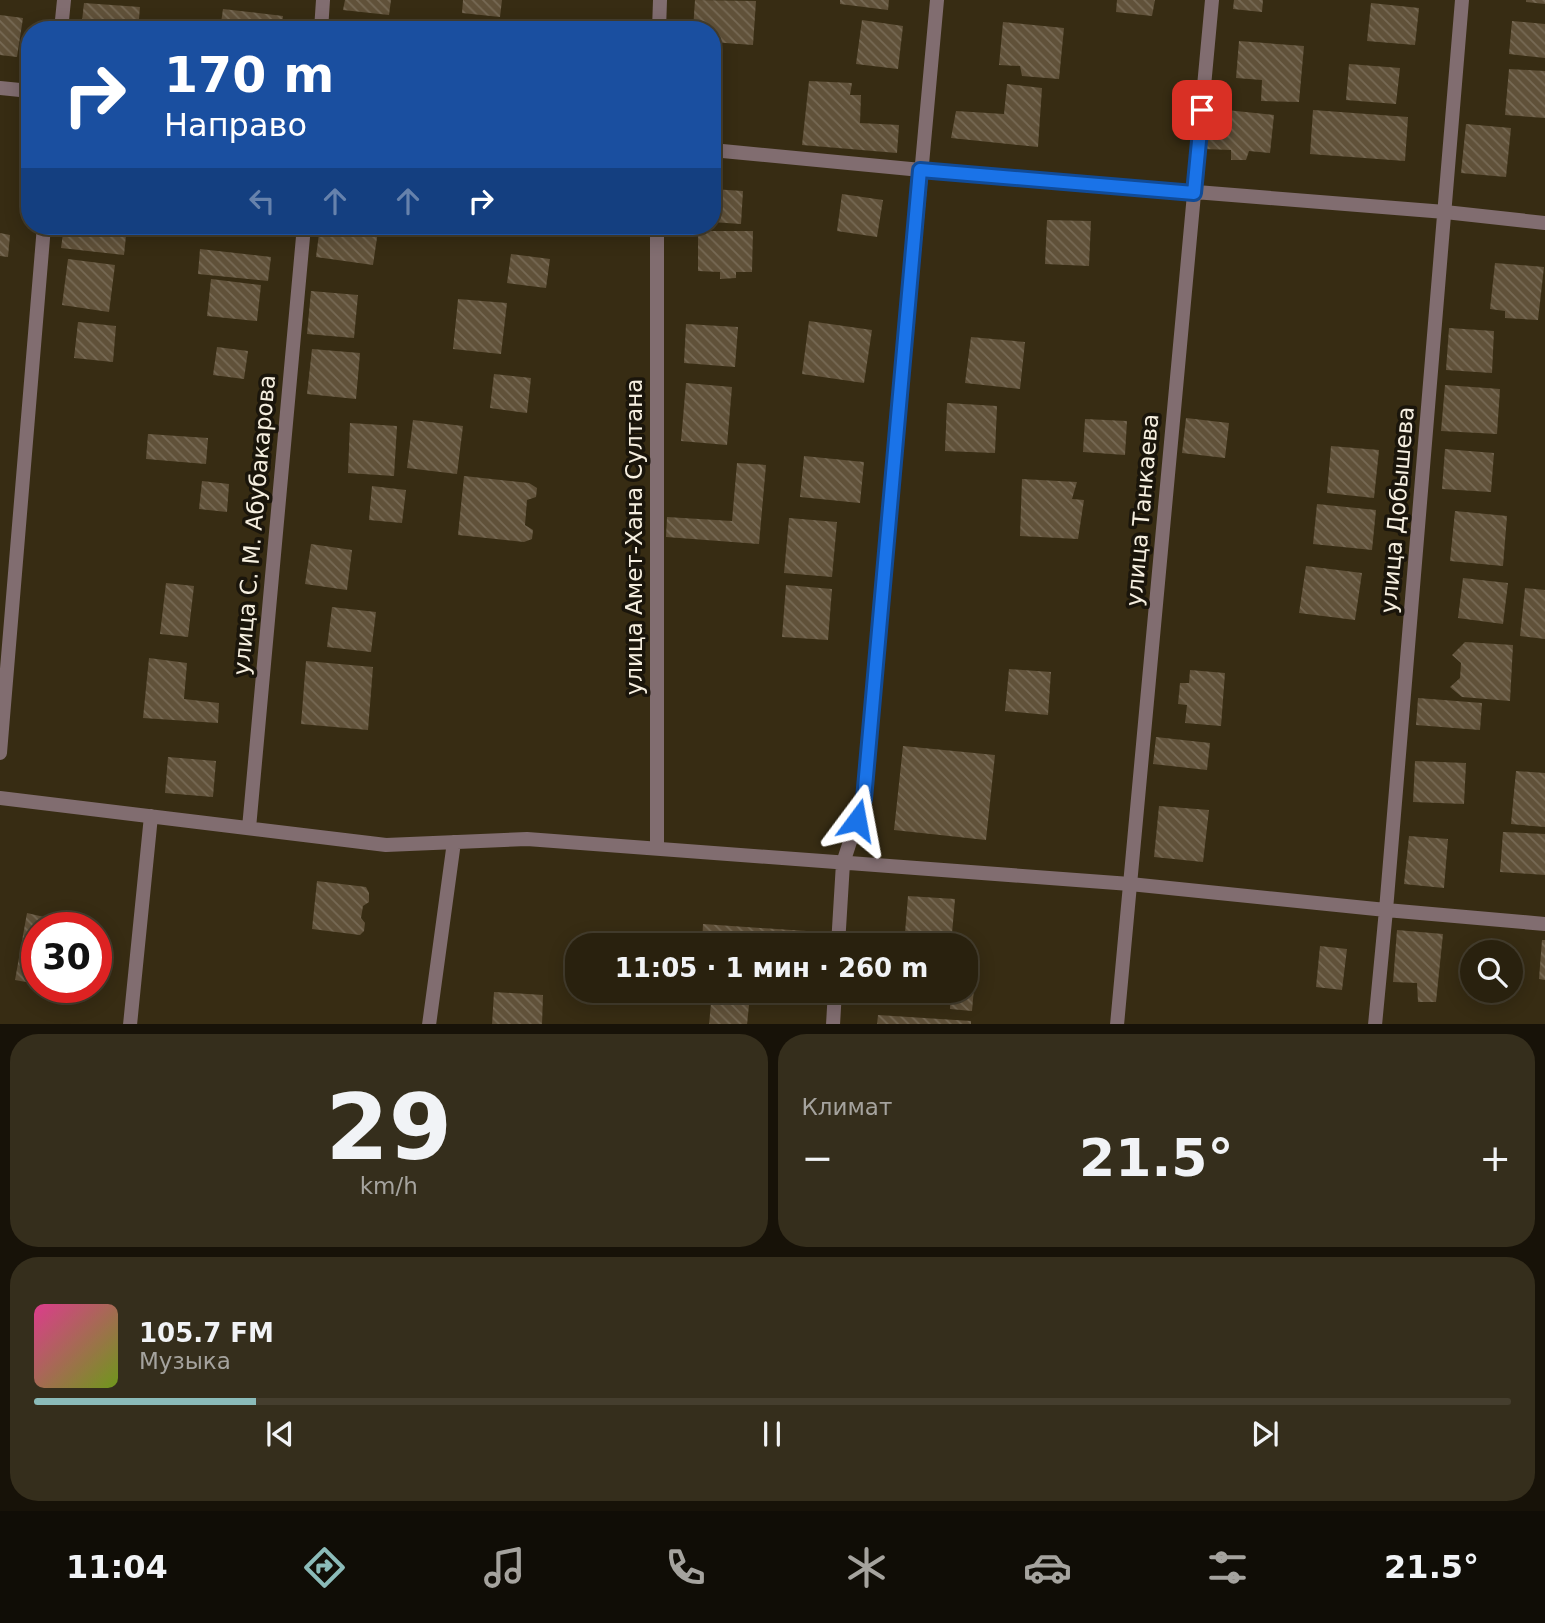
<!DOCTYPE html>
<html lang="ru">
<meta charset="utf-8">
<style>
:root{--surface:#29210e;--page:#352e1c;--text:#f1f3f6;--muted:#a5a39e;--line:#453e2e;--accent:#8bbbb9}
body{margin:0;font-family:"DejaVu Sans",sans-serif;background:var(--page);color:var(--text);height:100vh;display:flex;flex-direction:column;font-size:26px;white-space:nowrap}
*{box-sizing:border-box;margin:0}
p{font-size:23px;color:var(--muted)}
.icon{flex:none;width:38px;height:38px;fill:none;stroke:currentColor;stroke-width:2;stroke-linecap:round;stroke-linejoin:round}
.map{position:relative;height:1024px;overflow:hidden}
.sheet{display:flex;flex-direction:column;gap:10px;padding:10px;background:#171208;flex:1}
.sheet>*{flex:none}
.top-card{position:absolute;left:21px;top:21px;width:700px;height:214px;border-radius:28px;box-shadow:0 4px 18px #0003,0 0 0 2px var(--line);background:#1a4fa0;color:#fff;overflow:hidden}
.buttons{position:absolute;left:1460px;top:940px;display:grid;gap:14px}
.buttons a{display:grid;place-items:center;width:63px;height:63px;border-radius:50%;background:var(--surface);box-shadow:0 4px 18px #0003,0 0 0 2px var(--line);font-size:35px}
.speed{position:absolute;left:21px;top:912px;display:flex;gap:14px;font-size:35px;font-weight:700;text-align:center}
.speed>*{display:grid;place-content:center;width:91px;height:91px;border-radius:50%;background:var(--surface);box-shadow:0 4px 18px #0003,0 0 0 2px var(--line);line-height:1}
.speed .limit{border:10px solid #d22;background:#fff;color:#111}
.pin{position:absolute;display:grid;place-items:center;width:60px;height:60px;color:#fff;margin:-30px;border-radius:14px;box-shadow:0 4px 10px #0006}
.me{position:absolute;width:77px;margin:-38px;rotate:13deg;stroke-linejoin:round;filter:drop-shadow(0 0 5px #0008)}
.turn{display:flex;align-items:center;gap:24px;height:147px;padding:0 28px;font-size:32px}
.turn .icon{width:91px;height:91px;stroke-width:2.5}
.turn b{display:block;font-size:49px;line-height:60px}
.lanes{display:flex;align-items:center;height:66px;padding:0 28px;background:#0003;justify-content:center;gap:35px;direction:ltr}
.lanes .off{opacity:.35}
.big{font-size:52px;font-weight:700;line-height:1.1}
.sheet .tile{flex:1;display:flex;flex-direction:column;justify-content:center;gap:10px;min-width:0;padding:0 24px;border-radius:28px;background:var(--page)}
.sheet .dial{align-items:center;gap:0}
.dial b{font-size:91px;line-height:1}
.song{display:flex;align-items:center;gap:21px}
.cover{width:84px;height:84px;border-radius:10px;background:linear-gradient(135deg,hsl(330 70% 55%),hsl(80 70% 35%))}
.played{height:7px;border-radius:4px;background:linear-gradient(90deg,var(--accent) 15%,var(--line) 15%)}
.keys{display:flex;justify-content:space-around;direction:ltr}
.heat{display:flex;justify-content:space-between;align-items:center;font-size:38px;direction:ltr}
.sheet .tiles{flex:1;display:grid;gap:10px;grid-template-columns:1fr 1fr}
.tile:last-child{grid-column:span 2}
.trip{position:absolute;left:565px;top:933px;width:413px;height:70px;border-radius:28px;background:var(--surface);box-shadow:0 4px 18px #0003,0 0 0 2px var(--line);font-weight:700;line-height:70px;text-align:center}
.tab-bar{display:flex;height:112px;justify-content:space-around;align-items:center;background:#100d06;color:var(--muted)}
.tab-bar .icon{width:49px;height:49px}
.tab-bar .on{color:var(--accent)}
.tab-bar b{font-size:32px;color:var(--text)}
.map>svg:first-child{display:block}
.building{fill:url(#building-back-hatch)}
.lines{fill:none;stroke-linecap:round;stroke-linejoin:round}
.minor{stroke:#816d70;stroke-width:14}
.route-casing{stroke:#114b97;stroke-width:18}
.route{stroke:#1a73e8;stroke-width:12}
.labels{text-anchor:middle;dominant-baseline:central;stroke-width:7;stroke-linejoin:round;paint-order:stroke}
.street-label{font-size:23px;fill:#f5eedf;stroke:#1a150b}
</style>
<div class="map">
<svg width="1545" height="1025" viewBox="0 0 1545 1025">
<defs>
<pattern id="building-back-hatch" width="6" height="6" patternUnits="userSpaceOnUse" patternTransform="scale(1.75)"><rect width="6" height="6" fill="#605139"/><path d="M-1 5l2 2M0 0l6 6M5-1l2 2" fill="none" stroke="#776a55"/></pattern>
</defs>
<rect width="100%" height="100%" fill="#372c13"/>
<path class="building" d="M 345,0 L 391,0 L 389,15 L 343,10 Z
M 463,0 L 502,0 L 500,17 L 462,13 Z
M 695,0 L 756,1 L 753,45 L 712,42 L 712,30 L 693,30 Z
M 840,0 L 889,0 L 888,10 L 840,4 Z
M 1117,0 L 1155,0 L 1152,16 L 1116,12 Z
M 1234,0 L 1263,0 L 1262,12 L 1233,9 Z
M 1526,0 L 1545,0 L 1545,4 L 1526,2 Z
M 84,3 L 140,7 L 138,30 L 81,30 Z
M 1371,3 L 1419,8 L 1415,45 L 1367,41 Z
M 223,9 L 283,16 L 281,30 L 220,30 Z
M 0,15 L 23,18 L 17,57 L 0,55 Z
M 862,20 L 903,26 L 898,69 L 856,64 Z
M 336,21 L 396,27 L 396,30 L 335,30 Z
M 1512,21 L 1545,24 L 1545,58 L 1509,54 Z
M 1003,22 L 1064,28 L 1059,79 L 1022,76 L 1020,66 L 999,65 Z
M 1239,41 L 1304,46 L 1299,102 L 1261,101 L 1262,80 L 1236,78 Z
M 1349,64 L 1400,68 L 1396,104 L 1346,100 Z
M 1509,69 L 1545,71 L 1545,118 L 1505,115 Z
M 809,81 L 852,83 L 850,95 L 861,95 L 860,123 L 899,125 L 897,153 L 802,145 Z
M 1007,84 L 1042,88 L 1038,147 L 951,138 L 956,111 L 1004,114 Z
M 1207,108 L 1274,115 L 1270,153 L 1249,151 L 1246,160 L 1231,160 L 1231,150 L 1203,149 Z
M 1313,110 L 1408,117 L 1405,161 L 1310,154 Z
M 1466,124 L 1511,128 L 1506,177 L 1461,173 Z
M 712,189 L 743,191 L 741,224 L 712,222 Z
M 842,194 L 883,200 L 877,237 L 837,231 Z
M 1047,220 L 1091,221 L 1089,266 L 1045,264 Z
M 64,226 L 127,226 L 124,255 L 61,248 Z
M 320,226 L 342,226 L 378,231 L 373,265 L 316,257 Z
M 698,231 L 753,231 L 752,272 L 736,272 L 736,278 L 720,279 L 720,272 L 698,271 Z
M 0,233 L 10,235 L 8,257 L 0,256 Z
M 200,249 L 271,257 L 268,281 L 198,274 Z
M 511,254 L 550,259 L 546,288 L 507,283 Z
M 68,259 L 115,265 L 109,312 L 62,305 Z
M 1495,263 L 1544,267 L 1538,320 L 1505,318 L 1505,311 L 1490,309 Z
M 211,279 L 261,285 L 257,321 L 207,316 Z
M 311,291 L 358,295 L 354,338 L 307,334 Z
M 458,299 L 507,303 L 501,354 L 453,349 Z
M 809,321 L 872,330 L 864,383 L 802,374 Z
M 78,322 L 116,326 L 113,362 L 74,358 Z
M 686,324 L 738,327 L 735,367 L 684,363 Z
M 1449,328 L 1494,331 L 1492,373 L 1446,370 Z
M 971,337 L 1025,342 L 1020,389 L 965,383 Z
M 217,347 L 248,351 L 244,379 L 213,375 Z
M 312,349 L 360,353 L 356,399 L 307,394 Z
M 494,374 L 531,378 L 527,413 L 490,408 Z
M 686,383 L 732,387 L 727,445 L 681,441 Z
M 1445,385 L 1500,389 L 1497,434 L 1441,431 Z
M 947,403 L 997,406 L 995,453 L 945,451 Z
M 1186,418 L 1229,423 L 1225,458 L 1182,453 Z
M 1085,419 L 1127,421 L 1125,455 L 1083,452 Z
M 413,420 L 463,426 L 457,474 L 407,468 Z
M 350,423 L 397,426 L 394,476 L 348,473 Z
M 148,434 L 208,438 L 206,464 L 146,459 Z
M 1331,446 L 1379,450 L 1374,498 L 1327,493 Z
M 1445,449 L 1494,453 L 1491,492 L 1442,489 Z
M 804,456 L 864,462 L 860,503 L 800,497 Z
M 737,463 L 766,465 L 759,544 L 666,537 L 667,517 L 732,521 Z
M 464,476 L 529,483 L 537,488 L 536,497 L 527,500 L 525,525 L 533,530 L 532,539 L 524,542 L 458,535 Z
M 1022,479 L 1077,482 L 1072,499 L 1084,500 L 1078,539 L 1020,536 Z
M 202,481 L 229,484 L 227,512 L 199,509 Z
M 372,486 L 406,490 L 402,523 L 369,520 Z
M 1317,504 L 1376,510 L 1372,550 L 1313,544 Z
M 1455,511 L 1507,516 L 1503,566 L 1450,561 Z
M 789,518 L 837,522 L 832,577 L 784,573 Z
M 311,544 L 352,550 L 347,590 L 305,584 Z
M 1306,566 L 1362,573 L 1355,620 L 1299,613 Z
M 1463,578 L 1508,583 L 1503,624 L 1458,618 Z
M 166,583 L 194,586 L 188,637 L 160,634 Z
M 786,585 L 832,589 L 828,640 L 782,637 Z
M 1525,588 L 1545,590 L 1545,639 L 1520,636 Z
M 332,607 L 376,612 L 371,652 L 327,647 Z
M 1465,642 L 1513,645 L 1510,701 L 1462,697 L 1450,687 L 1460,678 L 1461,663 L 1452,655 Z
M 149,658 L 187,663 L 184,699 L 219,703 L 218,723 L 143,718 Z
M 306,661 L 373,667 L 368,730 L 301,724 Z
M 1009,669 L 1051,672 L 1048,715 L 1005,711 Z
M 1190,670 L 1225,673 L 1221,726 L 1185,723 L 1187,705 L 1178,704 L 1180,683 L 1189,683 Z
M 1418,698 L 1482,703 L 1480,730 L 1416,725 Z
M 1156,737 L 1210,743 L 1207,770 L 1153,764 Z
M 903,746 L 995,755 L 986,840 L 894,830 Z
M 168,757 L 216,761 L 213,797 L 165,793 Z
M 1415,761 L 1466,763 L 1464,804 L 1413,802 Z
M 1516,771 L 1545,773 L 1545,827 L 1511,824 Z
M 1159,806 L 1209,810 L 1203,862 L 1154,857 Z
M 1503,832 L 1545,834 L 1545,875 L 1500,872 Z
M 1409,836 L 1448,839 L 1444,888 L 1404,884 Z
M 317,881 L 366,887 L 369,893 L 369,902 L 363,906 L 361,918 L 365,923 L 364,931 L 360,935 L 312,929 Z
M 908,896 L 955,899 L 951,945 L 904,945 Z
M 27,913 L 74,924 L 73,928 L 37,928 L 37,984 L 15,980 Z
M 703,924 L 821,932 L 820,945 L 702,945 Z
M 1397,930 L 1443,934 L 1436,1002 L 1418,1002 L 1417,983 L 1393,982 Z
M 1542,940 L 1545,940 L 1545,980 L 1539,979 Z
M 1320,946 L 1347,949 L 1342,990 L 1316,987 Z
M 966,963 L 976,964 L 972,1011 L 950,1009 L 951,990 L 966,990 Z
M 494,992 L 543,995 L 542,1025 L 492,1025 Z
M 712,992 L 750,995 L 747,1025 L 709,1025 Z
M 878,1015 L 971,1021 L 971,1025 L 877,1025 Z"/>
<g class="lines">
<path class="minor" d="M 61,30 L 64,0
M 321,30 L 323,0
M 659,30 L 660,0
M 0,88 L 30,91
M 712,150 L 921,170 L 1445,212 L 1545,223
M 0,753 L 44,226
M 0,798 L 386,845 L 527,839 L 1130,884 L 1386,910 L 1545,924
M 249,828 L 304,226
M 657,848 L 657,226
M 838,945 L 843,863 L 864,799 L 937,0
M 130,1025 L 151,816
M 429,1025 L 454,842
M 833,1025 L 835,990
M 1117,1025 L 1212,0
M 1375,1025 L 1386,910 L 1462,0"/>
</g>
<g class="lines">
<g class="route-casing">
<path id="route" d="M 857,820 L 864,799 L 920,170 L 1194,193 L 1202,110"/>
</g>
<use href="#route" class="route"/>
</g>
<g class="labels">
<g class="street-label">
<text transform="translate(1142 510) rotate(-85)">улица Танкаева</text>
<text transform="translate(1397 510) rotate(-85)">улица Добышева</text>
<text transform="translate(254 525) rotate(-85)">улица С. М. Абубакарова</text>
<text transform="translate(634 537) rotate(-90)">улица Амет-Хана Султана</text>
</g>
</g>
</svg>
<div class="buttons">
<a><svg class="icon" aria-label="search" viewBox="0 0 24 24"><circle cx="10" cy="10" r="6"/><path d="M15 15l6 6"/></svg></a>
</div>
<div class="speed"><div class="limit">30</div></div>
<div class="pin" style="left:1202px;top:110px;background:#d93025"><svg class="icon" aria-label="arrive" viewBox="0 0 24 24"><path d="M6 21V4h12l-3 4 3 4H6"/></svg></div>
<svg class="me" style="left:857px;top:820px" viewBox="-20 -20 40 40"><path d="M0-17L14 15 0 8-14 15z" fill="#1a73e8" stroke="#fff" stroke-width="4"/></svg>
<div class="trip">11:05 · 1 мин · 260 m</div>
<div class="top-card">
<div class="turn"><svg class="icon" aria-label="right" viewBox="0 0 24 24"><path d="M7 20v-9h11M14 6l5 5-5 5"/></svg><div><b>170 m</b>Направо</div></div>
<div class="lanes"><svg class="icon off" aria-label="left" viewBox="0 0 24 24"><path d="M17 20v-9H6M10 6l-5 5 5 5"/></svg><svg class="icon off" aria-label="ahead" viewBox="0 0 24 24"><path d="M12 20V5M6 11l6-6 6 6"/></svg><svg class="icon off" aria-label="ahead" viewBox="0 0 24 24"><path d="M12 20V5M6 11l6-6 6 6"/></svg><svg class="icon" aria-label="right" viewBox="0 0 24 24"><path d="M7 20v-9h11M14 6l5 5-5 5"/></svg></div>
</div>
</div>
<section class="sheet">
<div class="tiles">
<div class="tile dial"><b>29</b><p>km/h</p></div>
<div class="tile"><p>Климат</p>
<div class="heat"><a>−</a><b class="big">21.5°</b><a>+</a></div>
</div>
<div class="tile">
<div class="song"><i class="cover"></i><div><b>105.7 FM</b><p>Музыка</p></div></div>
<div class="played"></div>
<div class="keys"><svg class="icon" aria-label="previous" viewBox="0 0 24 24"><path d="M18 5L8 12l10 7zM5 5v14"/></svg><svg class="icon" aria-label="pause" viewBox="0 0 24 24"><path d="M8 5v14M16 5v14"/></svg><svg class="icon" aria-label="next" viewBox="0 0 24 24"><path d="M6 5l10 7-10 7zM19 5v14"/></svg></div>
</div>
</div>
</section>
<nav class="tab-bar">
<b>11:04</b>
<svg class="icon on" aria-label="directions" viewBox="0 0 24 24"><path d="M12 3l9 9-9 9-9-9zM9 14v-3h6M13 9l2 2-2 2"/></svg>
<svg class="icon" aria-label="music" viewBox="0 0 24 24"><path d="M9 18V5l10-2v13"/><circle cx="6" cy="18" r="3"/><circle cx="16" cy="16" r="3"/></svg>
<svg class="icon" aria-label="phone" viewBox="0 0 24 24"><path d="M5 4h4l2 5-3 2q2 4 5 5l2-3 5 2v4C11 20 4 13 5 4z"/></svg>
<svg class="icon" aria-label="climate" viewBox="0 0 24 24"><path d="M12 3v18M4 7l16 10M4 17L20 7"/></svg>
<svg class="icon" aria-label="car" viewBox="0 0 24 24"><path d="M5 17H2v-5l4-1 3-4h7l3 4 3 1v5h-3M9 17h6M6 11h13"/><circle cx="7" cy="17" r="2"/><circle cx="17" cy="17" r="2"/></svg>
<svg class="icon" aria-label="filters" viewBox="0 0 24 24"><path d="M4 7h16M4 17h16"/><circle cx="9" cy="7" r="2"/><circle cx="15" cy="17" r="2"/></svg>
<b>21.5°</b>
</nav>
